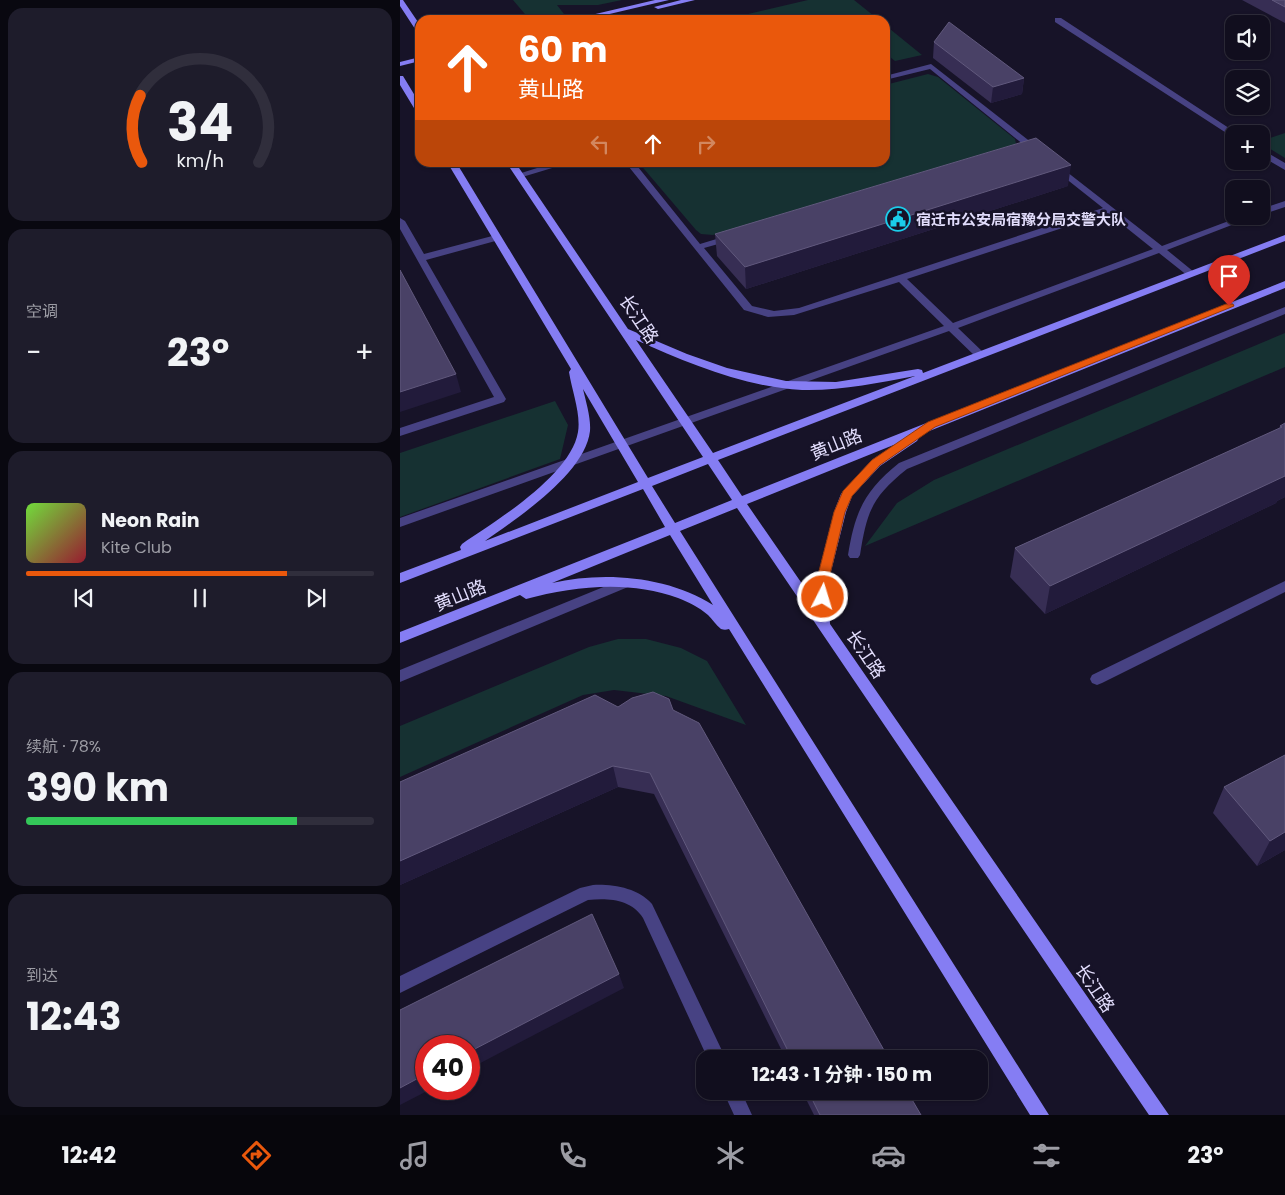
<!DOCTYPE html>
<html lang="zh">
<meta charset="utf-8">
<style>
:root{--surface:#110e1e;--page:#1e1c2b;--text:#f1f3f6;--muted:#9c9ca4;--line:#302e3c;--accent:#ea580c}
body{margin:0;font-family:Poppins,"Noto Sans SC",sans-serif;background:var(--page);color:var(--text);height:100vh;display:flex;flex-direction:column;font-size:19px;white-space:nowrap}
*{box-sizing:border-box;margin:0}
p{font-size:16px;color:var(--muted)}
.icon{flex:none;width:28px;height:28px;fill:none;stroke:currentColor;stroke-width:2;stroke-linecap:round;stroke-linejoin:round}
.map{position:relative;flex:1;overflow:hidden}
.details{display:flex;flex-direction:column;gap:8px;padding:8px;background:#090810;width:400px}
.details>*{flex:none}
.hud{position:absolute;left:15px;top:15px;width:475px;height:152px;border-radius:15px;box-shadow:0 1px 4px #0004,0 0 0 1px var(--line);background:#ea580c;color:#fff;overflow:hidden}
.fabs{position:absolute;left:825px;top:15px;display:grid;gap:10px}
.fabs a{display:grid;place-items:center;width:45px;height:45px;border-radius:10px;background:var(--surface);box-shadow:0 1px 4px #0004,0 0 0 1px var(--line);font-size:25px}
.speed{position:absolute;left:15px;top:1035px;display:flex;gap:10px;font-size:25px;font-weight:700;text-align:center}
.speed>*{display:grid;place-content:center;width:65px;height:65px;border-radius:50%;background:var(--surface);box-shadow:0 1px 4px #0004,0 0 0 1px var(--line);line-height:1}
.speed .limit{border:8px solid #d22;background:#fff;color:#111}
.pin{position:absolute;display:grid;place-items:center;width:42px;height:42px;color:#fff;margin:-51px -21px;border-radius:50% 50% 50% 0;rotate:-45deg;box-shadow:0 0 5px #0007}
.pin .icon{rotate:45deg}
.me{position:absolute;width:55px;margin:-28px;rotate:5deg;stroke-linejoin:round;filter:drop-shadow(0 0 4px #0008)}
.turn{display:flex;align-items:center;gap:18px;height:105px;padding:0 20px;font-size:22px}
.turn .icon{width:65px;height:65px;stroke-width:2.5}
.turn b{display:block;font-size:35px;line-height:42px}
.lanes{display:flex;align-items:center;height:48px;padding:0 20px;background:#0003;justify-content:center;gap:25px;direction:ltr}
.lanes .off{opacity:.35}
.big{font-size:38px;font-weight:700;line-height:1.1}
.details .tile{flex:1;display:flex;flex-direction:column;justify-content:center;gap:8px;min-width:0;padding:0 18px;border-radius:15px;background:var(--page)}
.details .dial{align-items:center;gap:0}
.dial svg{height:130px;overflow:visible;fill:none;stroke:var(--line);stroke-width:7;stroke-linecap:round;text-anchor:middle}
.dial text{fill:var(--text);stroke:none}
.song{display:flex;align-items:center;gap:15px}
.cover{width:60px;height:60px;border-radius:8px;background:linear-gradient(135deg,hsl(100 70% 55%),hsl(350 70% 35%))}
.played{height:5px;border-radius:2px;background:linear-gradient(90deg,var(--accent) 75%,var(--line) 75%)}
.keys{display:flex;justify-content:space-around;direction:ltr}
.heat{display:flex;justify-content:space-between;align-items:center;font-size:28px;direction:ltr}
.charge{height:8px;border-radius:4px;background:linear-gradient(90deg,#34c759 78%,var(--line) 0)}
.trip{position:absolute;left:296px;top:1050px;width:292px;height:50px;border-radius:15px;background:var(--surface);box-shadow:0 1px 4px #0004,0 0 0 1px var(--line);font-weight:700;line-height:50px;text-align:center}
.tabs{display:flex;height:80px;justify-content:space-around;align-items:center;background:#07060c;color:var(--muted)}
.tabs .icon{width:35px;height:35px}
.tabs .current{color:var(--accent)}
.tabs b{font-size:22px;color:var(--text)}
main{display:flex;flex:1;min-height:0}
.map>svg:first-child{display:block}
.green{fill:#163132}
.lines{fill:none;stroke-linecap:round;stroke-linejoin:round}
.lane{fill:#474283;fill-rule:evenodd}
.secondary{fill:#857df3;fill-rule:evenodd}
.wall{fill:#372e54}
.shaded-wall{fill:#221b3b}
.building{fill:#494166;stroke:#61597d}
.route{fill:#ea580c;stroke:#983908}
.labels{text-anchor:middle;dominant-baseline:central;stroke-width:5;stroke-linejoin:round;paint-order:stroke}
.far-poi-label{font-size:15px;font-weight:bold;fill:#e2ddfc;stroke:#171328;text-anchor:start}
.street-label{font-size:18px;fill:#e2ddfc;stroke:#171328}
</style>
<main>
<section class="details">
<div class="tile dial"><svg viewBox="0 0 100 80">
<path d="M14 69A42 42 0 1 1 86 69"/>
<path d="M14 69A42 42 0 0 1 13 28" stroke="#ea580c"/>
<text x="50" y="56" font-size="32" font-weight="700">34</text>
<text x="50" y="72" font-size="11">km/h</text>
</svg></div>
<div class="tile"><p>空调</p>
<div class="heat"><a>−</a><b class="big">23°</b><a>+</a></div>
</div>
<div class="tile">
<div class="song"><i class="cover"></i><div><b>Neon Rain</b><p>Kite Club</p></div></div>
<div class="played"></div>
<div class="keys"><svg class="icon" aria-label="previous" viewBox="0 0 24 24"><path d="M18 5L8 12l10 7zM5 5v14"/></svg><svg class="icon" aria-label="pause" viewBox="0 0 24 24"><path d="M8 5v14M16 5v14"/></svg><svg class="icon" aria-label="next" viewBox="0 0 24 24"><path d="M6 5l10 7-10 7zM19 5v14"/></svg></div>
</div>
<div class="tile"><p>续航 · 78%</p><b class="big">390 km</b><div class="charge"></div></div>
<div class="tile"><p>到达</p><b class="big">12:43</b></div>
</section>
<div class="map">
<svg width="885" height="1115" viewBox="0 0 885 1115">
<rect width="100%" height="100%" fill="#171328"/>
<path class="green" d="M 113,0 L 222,0 L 198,5 L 157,5 L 164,14 L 130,20 Z
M 408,0 L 454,0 L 479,20 L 323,20 Z
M 485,25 L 522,55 L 495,61 L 485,53 Z
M 528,74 L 538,77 L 615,139 L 616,144 L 313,235 L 301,234 L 296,230 L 239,163 L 485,162 L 485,85 Z
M 885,133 L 885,158 L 861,143 L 861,141 Z
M 885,333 L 885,367 L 465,546 L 497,503 L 534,480 Z
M 155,401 L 168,425 L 160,459 L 0,517 L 0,453 Z
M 218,639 L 246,639 L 281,648 L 307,661 L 346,725 L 266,696 L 214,690 L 183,695 L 0,777 L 0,726 L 189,647 Z"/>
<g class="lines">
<path class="lane" d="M 655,18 L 661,18 L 838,134 L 831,136 L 655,22 Z
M 531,64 L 641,150 L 641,154 L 635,154 L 530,69 L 485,80 L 485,76 Z
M 861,149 L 885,163 L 885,170 L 861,156 Z
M 156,162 L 172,162 L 119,178 L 115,175 Z
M 225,162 L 234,162 L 300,244 L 333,234 L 336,235 L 336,239 L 304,248 L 352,306 L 374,311 L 399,308 L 703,208 L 655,170 L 654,168 L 658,165 L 762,246 L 842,216 L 855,216 L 767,250 L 794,272 L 794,276 L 788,276 L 759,253 L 558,328 L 584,353 L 585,355 L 584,357 L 576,357 L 549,331 L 0,527 L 0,518 L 544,326 L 499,282 L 394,315 L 368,317 L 344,310 ZM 708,213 L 753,249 L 553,323 L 507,279 Z
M 885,201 L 885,207 L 861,215 L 861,209 Z
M 0,218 L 5,221 L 24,254 L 96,235 L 101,238 L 99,240 L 26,260 L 106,399 L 104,402 L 0,436 L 0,428 L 94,397 L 0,229 Z
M 885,307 L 885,314 L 507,469 C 472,497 467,511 460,555 L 458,558 L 450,558 L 448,555 C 455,512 464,491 499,463 Z
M 223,579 L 228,581 L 229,584 L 228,587 L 0,682 L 0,670 Z
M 885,581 L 885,592 L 702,683 L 697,685 L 692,683 L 690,679 L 692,675 Z
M 193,885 C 213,884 238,888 252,904 L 326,1059 L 308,1059 L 243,918 C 231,899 208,898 188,900 L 0,993 L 0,976 L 180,888 Z
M 323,1091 L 341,1091 L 352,1115 L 334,1115 Z"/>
<path class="secondary" d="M 0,0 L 3,0 L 20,25 L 20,32 L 17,32 L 0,6 Z
M 255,0 L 269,0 L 184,20 L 170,20 Z
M 281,0 L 295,0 L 258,9 L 254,7 Z
M 20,57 L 20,61 L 0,66 L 0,62 Z
M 0,76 L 3,76 L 20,104 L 20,113 L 17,113 L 0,85 Z
M 47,162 L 56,162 L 248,478 L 303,457 L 106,162 L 115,162 L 228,329 L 287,354 L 327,368 L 386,381 L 436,382 L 518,369 L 522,370 L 523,373 L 885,235 L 885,241 L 318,460 L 342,496 L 885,281 L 885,288 L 517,436 L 519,438 L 517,441 L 480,466 L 452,496 L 446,512 L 428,583 L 430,624 L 769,1115 L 749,1115 L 337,508 L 280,531 L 649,1115 L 630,1115 L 329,629 C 326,630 324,630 321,629 C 316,625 312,619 308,615 C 299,607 288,602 278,598 C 230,580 174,586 126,599 L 120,595 L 0,643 L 0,632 L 265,527 L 243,489 L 0,583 L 0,573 L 61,550 L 60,547 L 62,544 C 96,521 171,475 178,432 C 181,414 172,391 169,372 L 171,369 ZM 236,340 C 288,363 344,387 402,390 C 440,391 478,383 515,376 L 313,453 ZM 183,389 L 238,482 L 85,541 C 117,518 185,474 190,431 C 191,418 186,402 183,389 ZM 496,444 L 472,460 L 441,494 L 434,512 L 416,583 L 416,604 L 347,504 ZM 308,464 L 332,500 L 275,523 L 252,486 ZM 270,535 L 313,605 C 268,576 203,571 152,583 Z"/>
</g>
<path class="wall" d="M 842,0 L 885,0 L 885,23 Z
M 534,42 L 624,78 L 622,94 L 591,103 L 533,58 Z
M 668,186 L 346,289 L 317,256 L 315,234 Z
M 885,423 L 885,497 L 877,501 L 876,503 L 645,614 L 610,577 L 615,548 L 879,429 L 880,426 Z
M 218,707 L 273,710 L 489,1059 L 386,1059 L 254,794 L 218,787 L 0,885 L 0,782 Z
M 885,755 L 885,850 L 857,866 L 813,813 L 824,787 Z
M 402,1091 L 507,1091 L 521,1115 L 414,1115 Z"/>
<path class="shaded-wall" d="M 624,78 L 622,94 L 591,103 L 593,87 Z
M 671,165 L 668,186 L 346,289 L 345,267 Z
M 56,374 L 61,392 L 0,412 L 0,392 Z
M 885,476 L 885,497 L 877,501 L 876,503 L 645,614 L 650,586 Z
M 213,766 L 218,787 L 0,885 L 0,861 Z
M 885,832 L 885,850 L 857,866 L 870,841 Z
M 219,974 L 224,988 L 69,1069 L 69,1052 Z
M 26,1074 L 26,1089 L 31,1089 L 0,1105 L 0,1088 Z"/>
<path class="building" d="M 872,0 L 885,0 L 885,7 Z
M 549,22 L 624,78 L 593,87 L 534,42 Z
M 636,138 L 671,165 L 345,267 L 315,234 Z
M 0,270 L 56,374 L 0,392 Z
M 885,423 L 885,476 L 650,586 L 615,548 L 882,427 L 880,426 Z
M 253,692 L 269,699 L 273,710 L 299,723 L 489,1059 L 392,1059 L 250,773 L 213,766 L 0,861 L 0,782 L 195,695 L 218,707 L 232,698 Z
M 885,755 L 885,832 L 870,841 L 824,787 Z
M 192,914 L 219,974 L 69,1052 L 69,1046 L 26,1046 L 26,1074 L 0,1088 L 0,1010 Z
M 408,1091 L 507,1091 L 521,1115 L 420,1115 Z"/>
<path class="route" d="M 826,304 L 833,304 L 834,306 L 535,427 L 480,465 L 452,496 L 445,512 L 428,583 L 429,597 L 427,601 L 419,601 L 416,583 L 434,512 L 443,491 L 472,460 L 528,422 Z"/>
<defs>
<g id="civic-ring" transform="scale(1.25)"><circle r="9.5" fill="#171328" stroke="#1bcdea" stroke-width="1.5"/><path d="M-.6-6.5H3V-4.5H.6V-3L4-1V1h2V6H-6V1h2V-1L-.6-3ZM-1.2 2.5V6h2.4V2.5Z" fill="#1bcdea"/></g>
</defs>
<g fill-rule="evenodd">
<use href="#civic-ring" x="498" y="219"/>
</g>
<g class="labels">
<g class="far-poi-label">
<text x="516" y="219">宿迁市公安局宿豫分局交警大队</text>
</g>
<g class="street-label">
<text transform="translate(239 319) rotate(56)">长江路</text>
<text transform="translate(436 444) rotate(-22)">黄山路</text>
<text transform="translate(60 595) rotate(-22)">黄山路</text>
<text transform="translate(466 654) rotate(56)">长江路</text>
<text transform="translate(695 988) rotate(56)">长江路</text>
</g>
</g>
</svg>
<div class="fabs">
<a><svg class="icon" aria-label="sound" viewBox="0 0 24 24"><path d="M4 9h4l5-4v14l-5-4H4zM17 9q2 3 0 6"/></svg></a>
<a><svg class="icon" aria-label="layers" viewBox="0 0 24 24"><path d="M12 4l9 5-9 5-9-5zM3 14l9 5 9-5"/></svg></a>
<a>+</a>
<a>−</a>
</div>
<div class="speed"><div class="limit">40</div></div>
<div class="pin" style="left:829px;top:306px;background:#d93025"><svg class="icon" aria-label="arrive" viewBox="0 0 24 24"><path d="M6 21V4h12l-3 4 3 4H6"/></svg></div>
<svg class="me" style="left:423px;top:597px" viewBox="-20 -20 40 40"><circle r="17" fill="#ea580c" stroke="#fff" stroke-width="3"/><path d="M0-11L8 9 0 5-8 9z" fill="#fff"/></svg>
<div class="trip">12:43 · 1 分钟 · 150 m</div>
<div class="hud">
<div class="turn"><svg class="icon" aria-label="ahead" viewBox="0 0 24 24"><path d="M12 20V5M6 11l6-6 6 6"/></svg><div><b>60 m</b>黄山路</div></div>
<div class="lanes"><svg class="icon off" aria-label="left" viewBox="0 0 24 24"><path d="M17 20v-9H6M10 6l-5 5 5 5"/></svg><svg class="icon" aria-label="ahead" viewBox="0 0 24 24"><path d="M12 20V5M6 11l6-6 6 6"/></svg><svg class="icon off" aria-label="right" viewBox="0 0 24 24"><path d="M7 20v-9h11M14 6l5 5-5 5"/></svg></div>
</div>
</div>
</main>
<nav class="tabs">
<b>12:42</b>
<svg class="icon current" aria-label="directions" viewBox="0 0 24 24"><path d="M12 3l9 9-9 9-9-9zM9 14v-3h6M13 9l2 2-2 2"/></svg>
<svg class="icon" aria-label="music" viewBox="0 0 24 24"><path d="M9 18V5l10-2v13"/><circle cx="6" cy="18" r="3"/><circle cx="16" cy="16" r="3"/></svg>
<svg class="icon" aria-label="phone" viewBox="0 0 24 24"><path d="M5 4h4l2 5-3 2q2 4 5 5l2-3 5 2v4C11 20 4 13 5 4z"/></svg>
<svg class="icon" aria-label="climate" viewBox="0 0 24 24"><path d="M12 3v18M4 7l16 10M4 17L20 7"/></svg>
<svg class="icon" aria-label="car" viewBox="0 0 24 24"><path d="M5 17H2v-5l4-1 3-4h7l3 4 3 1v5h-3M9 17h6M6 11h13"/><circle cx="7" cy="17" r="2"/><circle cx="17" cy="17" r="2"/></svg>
<svg class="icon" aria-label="filters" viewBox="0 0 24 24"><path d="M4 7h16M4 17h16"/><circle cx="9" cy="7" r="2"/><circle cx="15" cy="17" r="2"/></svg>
<b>23°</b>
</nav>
